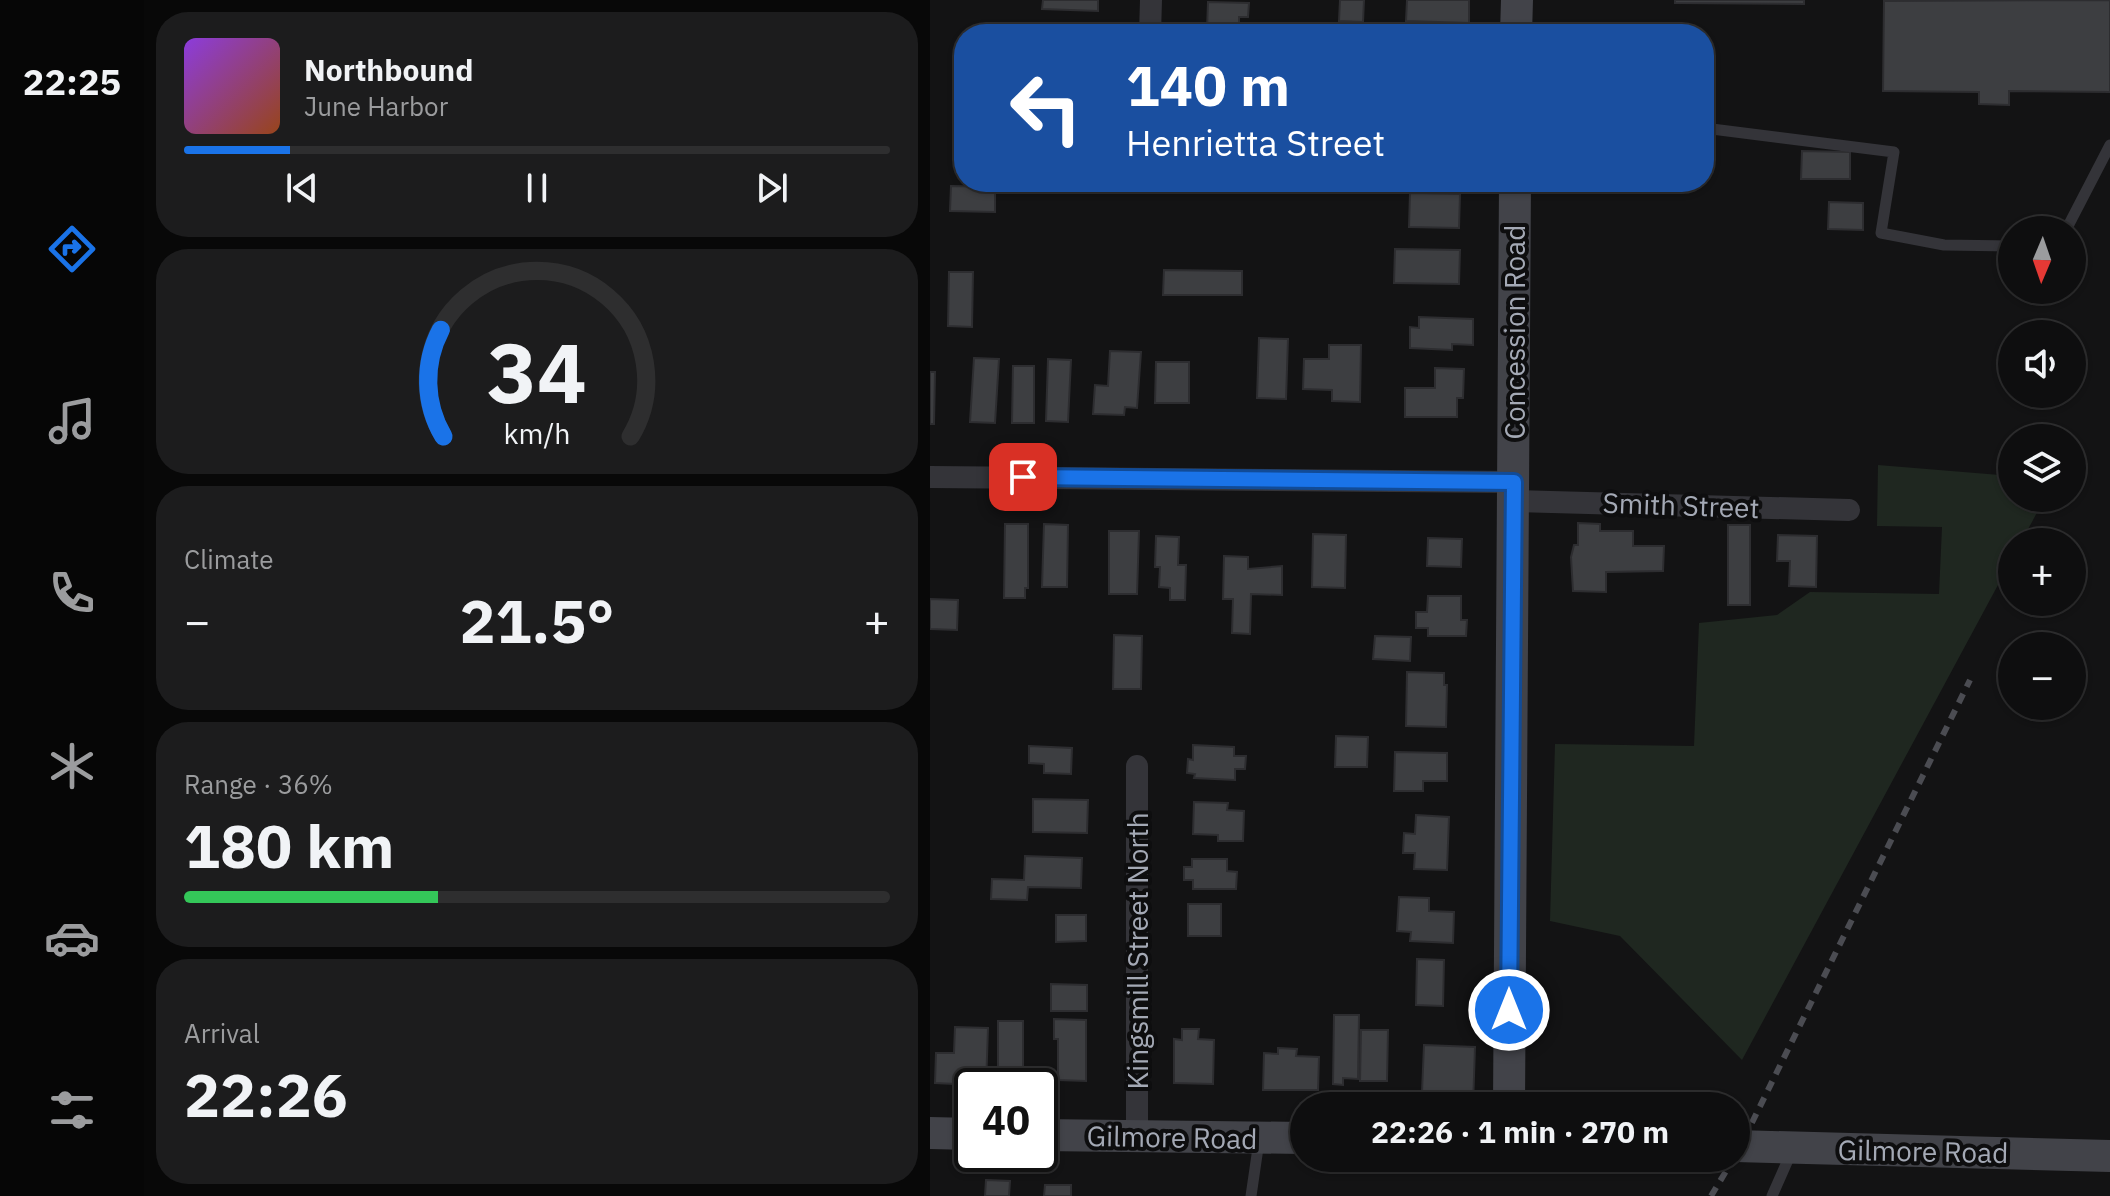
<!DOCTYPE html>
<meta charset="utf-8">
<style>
:root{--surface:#0e0e0f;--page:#1c1c1d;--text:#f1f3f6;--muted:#9b9c9e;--line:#2e2e2f;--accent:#1a73e8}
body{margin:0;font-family:"IBM Plex Sans",sans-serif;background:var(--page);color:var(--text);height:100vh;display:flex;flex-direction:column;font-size:30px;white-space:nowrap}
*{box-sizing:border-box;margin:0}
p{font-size:26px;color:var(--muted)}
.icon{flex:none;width:44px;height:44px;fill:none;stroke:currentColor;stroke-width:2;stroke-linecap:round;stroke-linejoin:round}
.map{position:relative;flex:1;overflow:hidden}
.side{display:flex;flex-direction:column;gap:12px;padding:12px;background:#080808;width:786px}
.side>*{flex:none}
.hud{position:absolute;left:24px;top:24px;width:760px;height:168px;border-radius:32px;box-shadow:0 2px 6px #0004,0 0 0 2px var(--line);background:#1a4fa0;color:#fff;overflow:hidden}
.needle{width:52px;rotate:182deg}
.controls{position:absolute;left:1068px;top:216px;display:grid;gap:16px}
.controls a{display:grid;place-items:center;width:88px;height:88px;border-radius:50%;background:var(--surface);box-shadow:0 2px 6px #0004,0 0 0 2px var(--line);font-size:40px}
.speed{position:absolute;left:24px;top:1068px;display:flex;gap:16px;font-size:40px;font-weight:700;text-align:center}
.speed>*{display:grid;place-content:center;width:104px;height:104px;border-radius:50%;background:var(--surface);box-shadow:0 2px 6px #0004,0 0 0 2px var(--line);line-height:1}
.speed .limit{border:4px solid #111;border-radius:12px;background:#fff;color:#111}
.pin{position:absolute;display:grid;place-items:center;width:68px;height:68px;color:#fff;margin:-34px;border-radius:16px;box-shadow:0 4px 12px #0006}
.me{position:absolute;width:88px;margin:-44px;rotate:0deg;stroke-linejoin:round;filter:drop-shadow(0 0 6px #0008)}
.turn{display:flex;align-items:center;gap:28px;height:168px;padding:0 40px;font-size:36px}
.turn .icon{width:104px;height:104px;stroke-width:2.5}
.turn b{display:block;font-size:56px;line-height:68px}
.big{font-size:60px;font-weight:700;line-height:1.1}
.side .widget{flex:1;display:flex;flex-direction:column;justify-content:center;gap:12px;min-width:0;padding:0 28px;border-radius:32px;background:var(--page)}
.side .dial{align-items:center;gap:0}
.dial svg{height:208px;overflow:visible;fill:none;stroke:var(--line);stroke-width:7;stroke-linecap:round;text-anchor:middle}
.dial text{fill:var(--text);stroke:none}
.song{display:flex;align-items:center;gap:24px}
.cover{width:96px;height:96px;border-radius:12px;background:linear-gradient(135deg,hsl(270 70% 55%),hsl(20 70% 35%))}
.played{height:8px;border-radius:4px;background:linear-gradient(90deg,var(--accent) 15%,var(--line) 15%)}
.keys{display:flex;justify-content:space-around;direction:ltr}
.heat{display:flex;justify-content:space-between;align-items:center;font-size:44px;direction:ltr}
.charge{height:12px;border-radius:6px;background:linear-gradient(90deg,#34c759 36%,var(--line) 0)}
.trip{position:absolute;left:360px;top:1092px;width:460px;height:80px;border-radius:40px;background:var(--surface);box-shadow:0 2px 6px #0004,0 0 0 2px var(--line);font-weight:700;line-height:80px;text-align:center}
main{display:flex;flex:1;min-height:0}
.dock{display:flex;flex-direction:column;width:144px;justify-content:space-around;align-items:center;background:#060606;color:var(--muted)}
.dock .icon{width:56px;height:56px}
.dock .active{color:var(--accent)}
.dock b{font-size:36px;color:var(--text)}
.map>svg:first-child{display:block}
.green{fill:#1f2720}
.building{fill:#3d3e41;stroke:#2d2d30;stroke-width:2}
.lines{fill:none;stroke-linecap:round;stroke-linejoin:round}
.lane{stroke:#343439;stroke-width:11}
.street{stroke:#343439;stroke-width:22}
.secondary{stroke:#424349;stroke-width:32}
.rail{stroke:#4b4c52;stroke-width:6;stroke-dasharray:10 8;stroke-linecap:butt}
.route-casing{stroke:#114b97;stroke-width:20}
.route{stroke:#1a73e8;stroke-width:14}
.labels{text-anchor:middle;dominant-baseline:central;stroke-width:8;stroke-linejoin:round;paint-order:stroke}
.street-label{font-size:28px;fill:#a4a9b5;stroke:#0e0e0f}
</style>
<main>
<nav class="dock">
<b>22:25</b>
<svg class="icon active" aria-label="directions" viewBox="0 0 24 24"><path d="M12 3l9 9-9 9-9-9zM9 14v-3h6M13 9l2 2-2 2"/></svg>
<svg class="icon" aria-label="music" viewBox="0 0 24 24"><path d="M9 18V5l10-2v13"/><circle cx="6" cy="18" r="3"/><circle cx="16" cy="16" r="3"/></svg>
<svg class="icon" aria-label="phone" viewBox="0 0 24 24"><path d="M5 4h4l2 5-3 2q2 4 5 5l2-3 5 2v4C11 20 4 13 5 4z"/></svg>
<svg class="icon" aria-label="climate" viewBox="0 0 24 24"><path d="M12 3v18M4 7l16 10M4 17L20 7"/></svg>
<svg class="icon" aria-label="car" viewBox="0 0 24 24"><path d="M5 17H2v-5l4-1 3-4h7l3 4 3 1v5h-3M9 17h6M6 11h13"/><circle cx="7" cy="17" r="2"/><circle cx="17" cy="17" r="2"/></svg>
<svg class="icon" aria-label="filters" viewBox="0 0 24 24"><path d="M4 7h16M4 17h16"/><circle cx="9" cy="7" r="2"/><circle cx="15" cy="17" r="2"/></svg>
</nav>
<section class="side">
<div class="widget">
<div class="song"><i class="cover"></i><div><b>Northbound</b><p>June Harbor</p></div></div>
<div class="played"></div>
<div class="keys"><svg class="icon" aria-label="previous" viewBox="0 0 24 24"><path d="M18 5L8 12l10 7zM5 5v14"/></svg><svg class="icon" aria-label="pause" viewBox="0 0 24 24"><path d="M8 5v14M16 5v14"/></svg><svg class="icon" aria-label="next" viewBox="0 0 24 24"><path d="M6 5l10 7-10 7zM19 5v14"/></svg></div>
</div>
<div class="widget dial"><svg viewBox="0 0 100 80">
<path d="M14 69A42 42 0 1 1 86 69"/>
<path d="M14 69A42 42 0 0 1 13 28" stroke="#1a73e8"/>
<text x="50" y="56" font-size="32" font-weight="700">34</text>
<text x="50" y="72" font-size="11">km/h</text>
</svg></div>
<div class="widget"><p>Climate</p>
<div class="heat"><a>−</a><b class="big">21.5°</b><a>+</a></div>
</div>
<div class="widget"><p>Range · 36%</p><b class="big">180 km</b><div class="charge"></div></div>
<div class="widget"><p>Arrival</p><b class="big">22:26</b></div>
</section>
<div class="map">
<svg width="1180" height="1196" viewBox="0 0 1180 1196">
<rect width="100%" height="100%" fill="#131314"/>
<path class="green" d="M 948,465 L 1082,476 L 1082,498 L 1115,498 L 1091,542 L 1082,542 L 1082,559 L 812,1060 L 690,936 L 620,921 L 625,744 L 764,746 L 769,623 L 847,615 L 880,592 L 1009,594 L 1012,527 L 947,526 Z"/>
<path class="building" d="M 113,0 L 168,0 L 168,11 L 112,9 Z
M 410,0 L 434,0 L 433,22 L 409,21 Z
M 477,0 L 539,0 L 539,23 L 476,21 Z
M 745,0 L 874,0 L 874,4 L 745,3 Z
M 1180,0 L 1180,92 L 1079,91 L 1079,105 L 1049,104 L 1049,92 L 953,91 L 954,1 Z
M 278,2 L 319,3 L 318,17 L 309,17 L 309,32 L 277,30 Z
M 872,151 L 920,152 L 920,179 L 871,179 Z
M 21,186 L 65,187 L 65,212 L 20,211 Z
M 480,193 L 530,194 L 529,228 L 479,227 Z
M 899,202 L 933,203 L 933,230 L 898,229 Z
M 465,249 L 530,250 L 529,284 L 464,283 Z
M 234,270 L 312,271 L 312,295 L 233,295 Z
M 19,272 L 43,272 L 42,327 L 18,326 Z
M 489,317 L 543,319 L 543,345 L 522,344 L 522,350 L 480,348 L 480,327 L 489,328 Z
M 329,338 L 358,339 L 356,399 L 327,398 Z
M 399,345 L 431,345 L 430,402 L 402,401 L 402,390 L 373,389 L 374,359 L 399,359 Z
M 180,351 L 211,352 L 207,408 L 195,407 L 194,415 L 163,414 L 165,385 L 178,386 Z
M 44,358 L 69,359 L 65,423 L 40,422 Z
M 118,359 L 141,360 L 138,422 L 116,421 Z
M 226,362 L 259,362 L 259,403 L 225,403 Z
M 83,366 L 104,366 L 104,423 L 82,423 Z
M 505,368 L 534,369 L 533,398 L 527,398 L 527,417 L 475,417 L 475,388 L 505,388 Z
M 0,372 L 5,372 L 4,424 L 0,424 Z
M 648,523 L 670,524 L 670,531 L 703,531 L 703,546 L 734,546 L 733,571 L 676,572 L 676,592 L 643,591 L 641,557 L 644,545 L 648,545 Z
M 75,524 L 98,524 L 98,588 L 95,588 L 95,598 L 74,598 Z
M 114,524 L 138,525 L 137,587 L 112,587 Z
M 798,525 L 820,525 L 820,605 L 798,605 Z
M 179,531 L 209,531 L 207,594 L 179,594 Z
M 383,534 L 416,535 L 415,588 L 382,587 Z
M 848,535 L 887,536 L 886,587 L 859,586 L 860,561 L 847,561 Z
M 226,536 L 249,537 L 248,565 L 256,565 L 255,600 L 240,600 L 240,588 L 229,587 L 230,567 L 225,567 Z
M 498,538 L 532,539 L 531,567 L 497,566 Z
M 294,556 L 318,557 L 318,569 L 352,566 L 352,595 L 321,594 L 320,634 L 302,633 L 303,599 L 293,599 Z
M 498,596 L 531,596 L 531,620 L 537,620 L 536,636 L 498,636 L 498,628 L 486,628 L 486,612 L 497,612 Z
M 0,599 L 28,600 L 27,630 L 0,629 Z
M 184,635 L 212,636 L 211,689 L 183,689 Z
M 445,636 L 481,637 L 480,661 L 443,659 Z
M 477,672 L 514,673 L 514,685 L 517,685 L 516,727 L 476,726 Z
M 406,736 L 438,737 L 437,767 L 405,767 Z
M 263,745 L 304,747 L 304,756 L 316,756 L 315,769 L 305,769 L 305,780 L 264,778 L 265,774 L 257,773 L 258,759 L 263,760 Z
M 99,746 L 142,748 L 141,774 L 114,773 L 114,764 L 99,763 Z
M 465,752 L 517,753 L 517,781 L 493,781 L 493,791 L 464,791 Z
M 103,799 L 158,800 L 157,833 L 103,832 Z
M 264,802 L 298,803 L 297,810 L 314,811 L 313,841 L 288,841 L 288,835 L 263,834 Z
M 486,815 L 519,817 L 517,870 L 484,869 L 485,853 L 473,853 L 474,833 L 485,834 Z
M 95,856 L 152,858 L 151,888 L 98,887 L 97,900 L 61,899 L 62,879 L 94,880 Z
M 262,859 L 297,859 L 297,871 L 307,872 L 306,889 L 263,889 L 263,880 L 254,880 L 254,867 L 262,867 Z
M 469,897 L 499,898 L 499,911 L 524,912 L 523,943 L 480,941 L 481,932 L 467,931 Z
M 258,904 L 291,904 L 291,936 L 258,936 Z
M 126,915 L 156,915 L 156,941 L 126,942 Z
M 487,959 L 514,960 L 513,1006 L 486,1005 Z
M 121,984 L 157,985 L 157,1011 L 121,1011 Z
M 404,1015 L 429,1015 L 428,1079 L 413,1078 L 413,1085 L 403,1084 Z
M 124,1019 L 156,1020 L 156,1081 L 128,1080 L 128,1039 L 124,1039 Z
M 68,1021 L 93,1021 L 93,1086 L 68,1086 Z
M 25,1027 L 58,1028 L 56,1086 L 24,1089 L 25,1084 L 5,1083 L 6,1053 L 24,1053 Z
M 252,1029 L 269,1029 L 268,1039 L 284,1040 L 283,1084 L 244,1083 L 244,1039 L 252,1040 Z
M 431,1030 L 458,1030 L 457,1081 L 430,1081 Z
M 494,1045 L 545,1047 L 543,1106 L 518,1106 L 518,1102 L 500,1101 L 500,1093 L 492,1092 Z
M 348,1048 L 367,1049 L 366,1056 L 389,1057 L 388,1090 L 333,1090 L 334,1053 L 348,1054 Z
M 56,1180 L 80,1181 L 79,1196 L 55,1196 Z
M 115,1185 L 141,1185 L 141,1196 L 114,1196 Z"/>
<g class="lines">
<path class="lane" d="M 774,128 L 964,152 L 951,233 L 1014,245 L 1082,246
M 1136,230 L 1180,145
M 321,1196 L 329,1141
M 842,1196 L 861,1153"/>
<path class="street" d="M 220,34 L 221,0
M 0,477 L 584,482
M 583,501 L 919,510
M 207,1136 L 207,766"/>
<path class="secondary" d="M 586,34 L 587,0
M 579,1106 L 585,182
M 0,1133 L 42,1134
M 110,1135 L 374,1138
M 806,1146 L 1180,1156"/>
<path class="rail" d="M 806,1155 L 1040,680
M 781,1196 L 804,1158"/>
</g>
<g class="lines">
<g class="route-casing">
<path id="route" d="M 93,477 L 584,482 L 579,1010"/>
</g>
<use href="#route" class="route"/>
</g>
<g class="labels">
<g class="street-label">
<text transform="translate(584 332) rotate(-90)">Concession Road</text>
<text transform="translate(751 505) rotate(2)">Smith Street</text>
<text transform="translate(207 951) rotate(-90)">Kingsmill Street North</text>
<text transform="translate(242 1137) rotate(1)">Gilmore Road</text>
<text transform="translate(993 1151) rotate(1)">Gilmore Road</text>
</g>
</g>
</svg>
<div class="controls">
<a><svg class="needle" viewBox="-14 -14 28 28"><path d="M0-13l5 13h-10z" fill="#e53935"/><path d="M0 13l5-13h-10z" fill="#9b9c9e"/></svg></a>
<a><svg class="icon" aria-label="sound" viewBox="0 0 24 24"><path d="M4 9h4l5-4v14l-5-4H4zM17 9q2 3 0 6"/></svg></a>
<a><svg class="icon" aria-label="layers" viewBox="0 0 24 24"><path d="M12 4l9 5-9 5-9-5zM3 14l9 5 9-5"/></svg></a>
<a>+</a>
<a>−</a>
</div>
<div class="speed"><div class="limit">40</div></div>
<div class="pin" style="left:93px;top:477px;background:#d93025"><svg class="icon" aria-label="arrive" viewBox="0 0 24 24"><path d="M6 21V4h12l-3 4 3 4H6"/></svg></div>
<svg class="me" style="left:579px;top:1010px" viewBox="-20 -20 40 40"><circle r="17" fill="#1a73e8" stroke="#fff" stroke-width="3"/><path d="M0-11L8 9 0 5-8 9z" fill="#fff"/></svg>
<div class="trip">22:26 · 1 min · 270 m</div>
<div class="hud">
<div class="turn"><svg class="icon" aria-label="left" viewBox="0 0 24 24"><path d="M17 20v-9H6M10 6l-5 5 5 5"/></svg><div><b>140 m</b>Henrietta Street</div></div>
</div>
</div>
</main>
